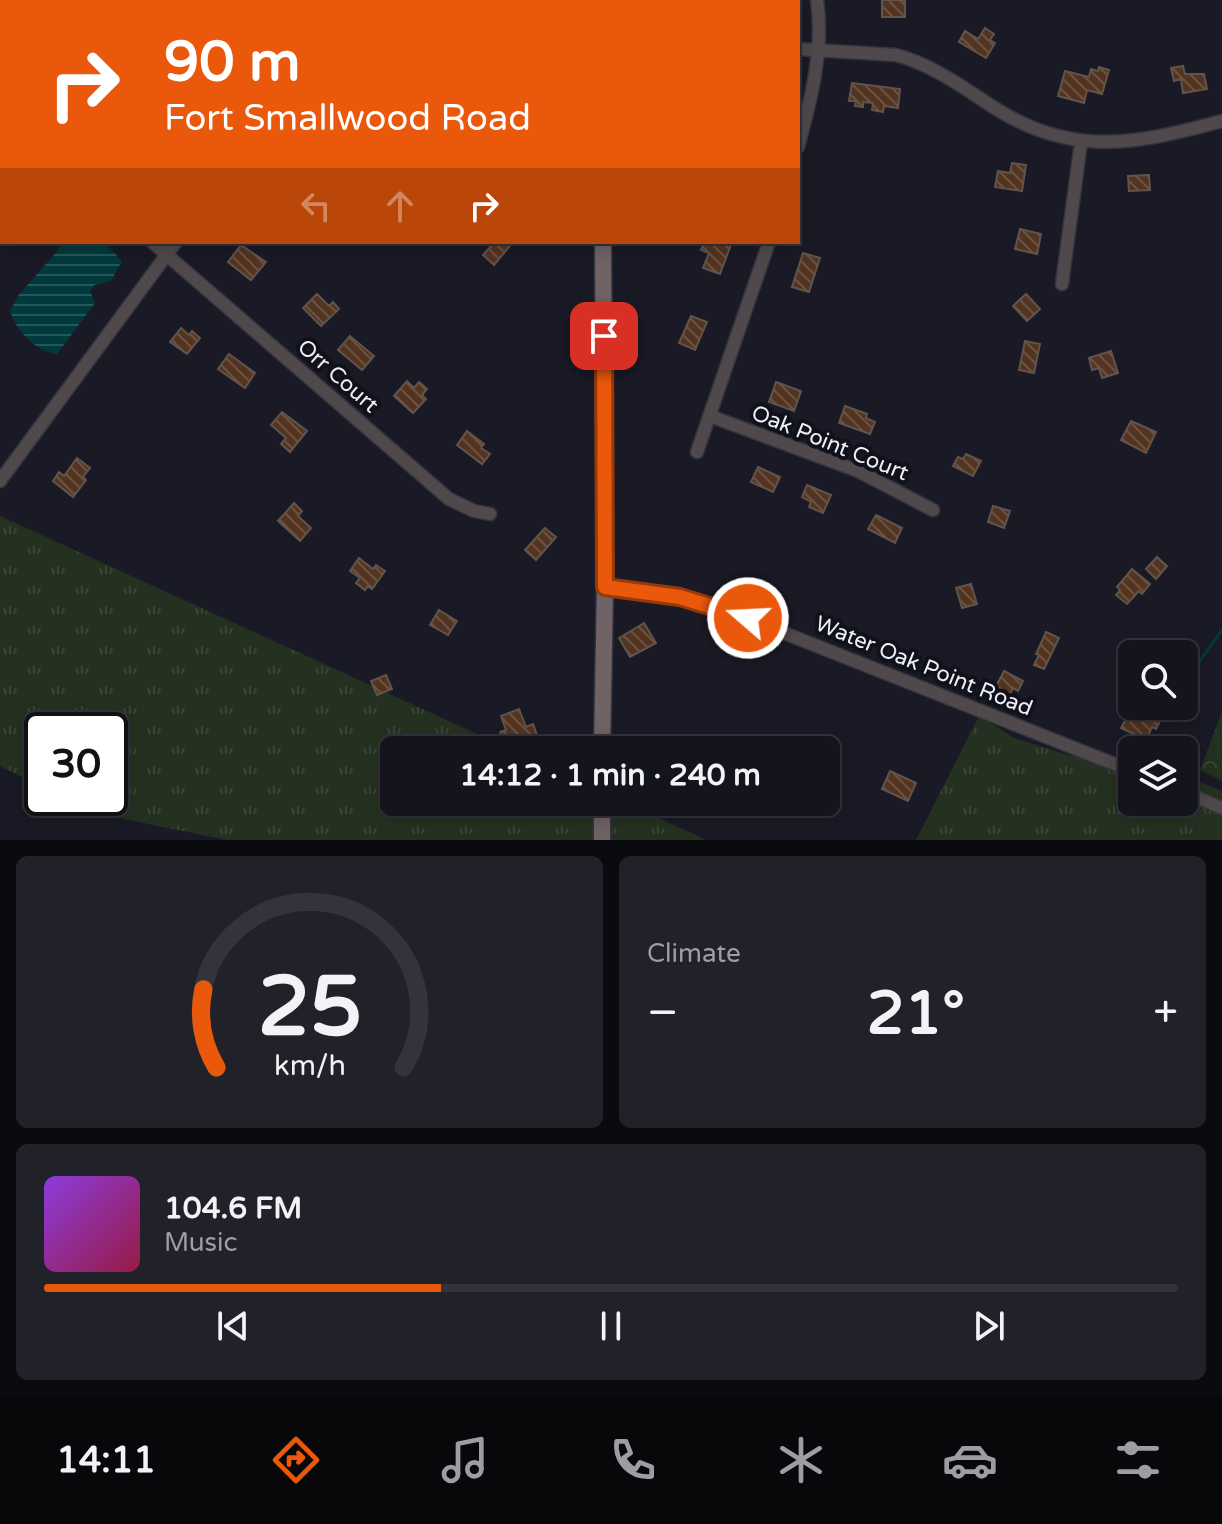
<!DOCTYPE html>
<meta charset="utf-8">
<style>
:root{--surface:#13141c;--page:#202129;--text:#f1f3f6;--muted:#9d9ea3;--line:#32333b;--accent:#ea580c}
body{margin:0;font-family:"Varela Round",sans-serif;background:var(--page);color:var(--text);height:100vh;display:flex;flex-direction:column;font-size:30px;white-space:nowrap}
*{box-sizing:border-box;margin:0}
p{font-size:26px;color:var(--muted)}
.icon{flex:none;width:44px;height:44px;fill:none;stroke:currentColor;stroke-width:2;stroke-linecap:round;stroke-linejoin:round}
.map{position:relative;height:840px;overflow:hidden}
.sheet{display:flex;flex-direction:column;gap:16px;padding:16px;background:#0a0b0f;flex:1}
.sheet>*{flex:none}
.top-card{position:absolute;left:0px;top:0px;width:800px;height:244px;box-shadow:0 4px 20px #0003,0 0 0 2px var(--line);background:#ea580c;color:#fff;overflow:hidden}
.fabs{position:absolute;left:1118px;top:640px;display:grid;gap:16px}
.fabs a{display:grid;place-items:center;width:80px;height:80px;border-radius:12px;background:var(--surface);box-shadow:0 4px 20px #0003,0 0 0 2px var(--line);font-size:40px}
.speed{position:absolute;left:24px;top:712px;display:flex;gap:16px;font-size:40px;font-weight:700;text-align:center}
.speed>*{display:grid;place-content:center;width:104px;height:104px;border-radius:50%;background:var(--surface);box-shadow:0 4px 20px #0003,0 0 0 2px var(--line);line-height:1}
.speed .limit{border:4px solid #111;border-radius:12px;background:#fff;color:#111}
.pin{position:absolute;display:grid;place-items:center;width:68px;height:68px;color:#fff;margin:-34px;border-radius:16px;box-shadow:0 4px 12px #0006}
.me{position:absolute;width:88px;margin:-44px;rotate:289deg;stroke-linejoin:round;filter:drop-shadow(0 0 6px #0008)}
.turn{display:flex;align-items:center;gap:28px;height:168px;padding:0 32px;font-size:36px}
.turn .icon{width:104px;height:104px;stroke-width:2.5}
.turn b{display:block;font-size:56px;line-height:68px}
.lanes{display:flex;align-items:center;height:76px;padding:0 32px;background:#0003;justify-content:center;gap:40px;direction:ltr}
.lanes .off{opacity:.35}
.big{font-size:60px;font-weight:700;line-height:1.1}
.sheet .card{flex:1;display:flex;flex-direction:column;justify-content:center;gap:12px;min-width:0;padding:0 28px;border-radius:12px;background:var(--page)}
.sheet .dial{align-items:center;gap:0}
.dial svg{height:208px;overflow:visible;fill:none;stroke:var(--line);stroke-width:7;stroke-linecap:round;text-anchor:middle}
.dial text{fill:var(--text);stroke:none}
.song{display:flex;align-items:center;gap:24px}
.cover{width:96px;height:96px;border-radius:12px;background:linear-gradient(135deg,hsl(270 70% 55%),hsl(340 70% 35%))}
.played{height:8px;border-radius:4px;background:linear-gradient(90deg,var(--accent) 35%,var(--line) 35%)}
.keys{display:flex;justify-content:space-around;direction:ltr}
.heat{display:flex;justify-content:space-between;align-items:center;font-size:44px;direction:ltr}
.sheet .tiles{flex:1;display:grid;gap:16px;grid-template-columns:1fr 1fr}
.card:last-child{grid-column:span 2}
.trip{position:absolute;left:380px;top:736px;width:460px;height:80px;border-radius:12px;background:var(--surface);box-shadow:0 4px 20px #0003,0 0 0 2px var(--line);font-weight:700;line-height:80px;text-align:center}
.tabs{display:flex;height:128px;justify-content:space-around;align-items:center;background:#08080b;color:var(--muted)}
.tabs .icon{width:56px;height:56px}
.tabs .active{color:var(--accent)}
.tabs b{font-size:36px;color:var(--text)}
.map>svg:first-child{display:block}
.grass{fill:url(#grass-tufts)}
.forest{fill:url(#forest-crowns)}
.water{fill:url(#water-rules)}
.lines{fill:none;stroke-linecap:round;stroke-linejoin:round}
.stream{stroke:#003a3d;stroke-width:3}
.building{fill:url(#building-back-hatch);stroke:#61544c;stroke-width:2}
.street-casing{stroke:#33343e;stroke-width:15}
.secondary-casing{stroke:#33343e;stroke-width:19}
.street{stroke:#50494b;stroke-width:12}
.secondary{stroke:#6f6366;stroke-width:16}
.route-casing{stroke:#983908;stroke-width:20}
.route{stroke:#ea580c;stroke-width:14}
.labels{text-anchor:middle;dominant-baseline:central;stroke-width:8;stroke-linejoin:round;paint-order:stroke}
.street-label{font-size:22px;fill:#eeeff7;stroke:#10111b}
</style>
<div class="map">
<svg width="1222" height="840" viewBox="0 0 1222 840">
<defs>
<pattern id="grass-tufts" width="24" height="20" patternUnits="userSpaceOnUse" patternTransform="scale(2)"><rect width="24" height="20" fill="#253120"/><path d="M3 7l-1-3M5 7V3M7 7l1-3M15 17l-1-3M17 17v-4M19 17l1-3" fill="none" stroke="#3a4536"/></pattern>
<pattern id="forest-crowns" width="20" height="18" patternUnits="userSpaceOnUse" patternTransform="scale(2)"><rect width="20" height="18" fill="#253120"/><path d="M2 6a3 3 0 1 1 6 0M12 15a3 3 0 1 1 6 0" fill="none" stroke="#3a4536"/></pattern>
<pattern id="water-rules" width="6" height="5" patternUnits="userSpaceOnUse" patternTransform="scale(2)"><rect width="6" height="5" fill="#003a3d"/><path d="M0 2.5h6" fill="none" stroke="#26575a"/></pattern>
<pattern id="building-back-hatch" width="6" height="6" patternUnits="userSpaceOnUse" patternTransform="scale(2)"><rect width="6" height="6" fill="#533420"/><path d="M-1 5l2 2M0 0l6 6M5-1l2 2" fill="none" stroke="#6c5241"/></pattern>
</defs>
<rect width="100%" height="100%" fill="#191a25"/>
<path class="grass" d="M 0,516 L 512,750 L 394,750 L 394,802 L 625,802 L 706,840 L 227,840 L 95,813 L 64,798 L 110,798 L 110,730 L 42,730 L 42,787 L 0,766 Z
M 979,716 L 1014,738 L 1068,755 L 1132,763 L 1132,802 L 1184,802 L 1184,776 L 1222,791 L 1222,840 L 916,840 Z"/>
<path class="forest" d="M 1222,712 L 1222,781 L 1200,770 Z"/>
<path class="water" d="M 65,242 L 104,242 L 122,261 L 111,281 L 94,285 L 90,291 L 95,303 L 57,354 C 36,352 16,330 10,311 L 18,296 Z"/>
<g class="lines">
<path class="stream" d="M 1184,683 L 1222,630"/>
</g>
<path class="building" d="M 882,0 L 905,0 L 905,17 L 882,17 Z
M 985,28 L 994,34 L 990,40 L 995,43 L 986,58 L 959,42 L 965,31 L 978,39 Z
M 1183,66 L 1185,74 L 1204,74 L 1207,89 L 1183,93 L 1181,79 L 1174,81 L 1171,68 Z
M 1099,67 L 1109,70 L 1102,94 L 1087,90 L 1084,103 L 1058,96 L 1065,71 L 1089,77 L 1091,69 L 1098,71 Z
M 852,83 L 900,89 L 898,108 L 884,106 L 883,112 L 872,110 L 873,103 L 863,102 L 863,107 L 855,106 L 856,101 L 849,101 Z
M 1012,163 L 1026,165 L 1022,191 L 995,187 L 998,171 L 1010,173 Z
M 1149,175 L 1150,190 L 1129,191 L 1128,176 Z
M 1020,229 L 1041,234 L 1037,254 L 1015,249 Z
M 495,242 L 513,242 L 494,265 L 483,255 Z
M 704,242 L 732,242 L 720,274 L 703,268 L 709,253 L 701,250 Z
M 241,245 L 266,262 L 251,280 L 228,262 Z
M 803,253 L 820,258 L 809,292 L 792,287 Z
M 317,294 L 329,306 L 333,302 L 339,309 L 321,326 L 303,308 Z
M 1026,294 L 1040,309 L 1027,321 L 1013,306 Z
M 691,316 L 707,322 L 695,350 L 679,343 Z
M 181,328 L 189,335 L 192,331 L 200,338 L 187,354 L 170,342 Z
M 350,336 L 374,356 L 362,370 L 338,350 Z
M 1025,341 L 1040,344 L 1034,373 L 1019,370 Z
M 1111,351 L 1118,373 L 1102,378 L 1099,368 L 1092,370 L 1089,358 Z
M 229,354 L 255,373 L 245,388 L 218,369 Z
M 407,381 L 414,388 L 419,382 L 427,389 L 422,395 L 426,399 L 413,413 L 394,396 Z
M 776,382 L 801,391 L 794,411 L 769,402 Z
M 845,406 L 867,414 L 866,418 L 875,422 L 870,434 L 839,423 Z
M 282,412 L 307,431 L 290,452 L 281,444 L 286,438 L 271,425 Z
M 1131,421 L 1156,432 L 1146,453 L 1121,440 Z
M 467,431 L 484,444 L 481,448 L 490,454 L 482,464 L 457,445 Z
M 966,454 L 981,461 L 973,476 L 953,466 L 958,457 L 963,459 Z
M 77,458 L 90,468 L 83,477 L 86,480 L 73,497 L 53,481 L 59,472 L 64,476 Z
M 758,467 L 780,477 L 773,492 L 751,482 Z
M 807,485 L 831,495 L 823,513 L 809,507 L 811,502 L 802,497 Z
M 294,503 L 302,511 L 298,516 L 311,528 L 300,541 L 278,521 Z
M 993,506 L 1010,511 L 1004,528 L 988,522 Z
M 876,515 L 902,528 L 895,543 L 868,529 Z
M 545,528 L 556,537 L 536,560 L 525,550 Z
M 1157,557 L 1167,566 L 1156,579 L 1146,569 Z
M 359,558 L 373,569 L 376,565 L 385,571 L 372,589 L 368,586 L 365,590 L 356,583 L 360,578 L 350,571 Z
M 1132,569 L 1150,584 L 1142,594 L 1139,591 L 1127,604 L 1116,595 L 1120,590 L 1117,587 Z
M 971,584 L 977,604 L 962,608 L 956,588 Z
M 439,610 L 457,621 L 448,635 L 430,625 Z
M 644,623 L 656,643 L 630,657 L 619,638 Z
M 1046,632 L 1059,638 L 1044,669 L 1034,665 L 1039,655 L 1036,654 Z
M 1004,671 L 1023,681 L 1018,691 L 1013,688 L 1007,700 L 993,692 Z
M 386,675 L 392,689 L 377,695 L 371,681 Z
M 519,709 L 526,727 L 533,724 L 537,735 L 506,747 L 500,732 L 506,730 L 501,716 Z
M 1148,713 L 1161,719 L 1156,729 L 1152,727 L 1146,740 L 1121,728 L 1128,715 L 1144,722 Z
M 890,771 L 916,783 L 908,801 L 882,789 Z"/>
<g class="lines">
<g class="street-casing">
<path id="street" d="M 716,0 L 720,2
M 445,2 L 453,0
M 798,49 L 896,55 C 934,65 965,89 998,110 C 1075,158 1140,143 1222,121
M 0,110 L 2,112
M 798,147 C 811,100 824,49 817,0
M 152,242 L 449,499 L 474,511 L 490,514
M 1062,284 L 1081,142
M 710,416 L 858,471 L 933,510
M 697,452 L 769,242
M 0,481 L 176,242
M 605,587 L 680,597 L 716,606 L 1132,771
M 1184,792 L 1222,808"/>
</g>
<g class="secondary-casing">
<path id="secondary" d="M 603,2 L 603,0
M 602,750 L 605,587 L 603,242
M 602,802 L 602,840"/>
</g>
<use href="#street" class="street"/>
<use href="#secondary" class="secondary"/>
</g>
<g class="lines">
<g class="route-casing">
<path id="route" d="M 604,336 L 605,587 L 680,597 L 748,618"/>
</g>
<use href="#route" class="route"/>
</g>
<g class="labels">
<g class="street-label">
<text transform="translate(338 376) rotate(41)">Orr Court</text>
<text transform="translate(830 443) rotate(22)">Oak Point Court</text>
<text transform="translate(924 666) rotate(22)">Water Oak Point Road</text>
</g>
</g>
</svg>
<div class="fabs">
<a><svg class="icon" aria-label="search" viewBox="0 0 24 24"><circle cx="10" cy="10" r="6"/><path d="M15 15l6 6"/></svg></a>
<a><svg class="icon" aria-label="layers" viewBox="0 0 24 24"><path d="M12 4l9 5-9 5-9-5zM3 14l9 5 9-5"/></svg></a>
</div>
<div class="speed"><div class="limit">30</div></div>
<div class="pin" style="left:604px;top:336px;background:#d93025"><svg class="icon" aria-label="arrive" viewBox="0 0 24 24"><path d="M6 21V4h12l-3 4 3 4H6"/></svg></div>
<svg class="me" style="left:748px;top:618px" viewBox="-20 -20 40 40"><circle r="17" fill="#ea580c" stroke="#fff" stroke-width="3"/><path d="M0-11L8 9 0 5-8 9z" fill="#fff"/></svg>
<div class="trip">14:12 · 1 min · 240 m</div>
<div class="top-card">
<div class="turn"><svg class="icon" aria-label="right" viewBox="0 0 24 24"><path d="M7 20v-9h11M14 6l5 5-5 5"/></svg><div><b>90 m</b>Fort Smallwood Road</div></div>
<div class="lanes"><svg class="icon off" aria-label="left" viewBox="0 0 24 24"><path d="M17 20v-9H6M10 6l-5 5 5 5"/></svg><svg class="icon off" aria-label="ahead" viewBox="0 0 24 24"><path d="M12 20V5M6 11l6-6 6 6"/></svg><svg class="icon" aria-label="right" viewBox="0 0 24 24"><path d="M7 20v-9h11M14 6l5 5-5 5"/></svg></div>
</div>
</div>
<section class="sheet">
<div class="tiles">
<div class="card dial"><svg viewBox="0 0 100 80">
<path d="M14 69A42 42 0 1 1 86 69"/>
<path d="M14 69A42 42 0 0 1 9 39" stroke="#ea580c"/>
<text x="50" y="56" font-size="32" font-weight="700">25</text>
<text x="50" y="72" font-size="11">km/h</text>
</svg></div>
<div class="card"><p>Climate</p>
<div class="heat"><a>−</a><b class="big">21°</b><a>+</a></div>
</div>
<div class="card">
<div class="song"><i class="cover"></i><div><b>104.6 FM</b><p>Music</p></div></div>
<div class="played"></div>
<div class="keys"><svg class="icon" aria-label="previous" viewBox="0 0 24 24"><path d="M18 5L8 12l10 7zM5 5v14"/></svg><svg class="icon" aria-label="pause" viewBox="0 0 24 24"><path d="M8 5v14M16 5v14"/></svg><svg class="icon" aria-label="next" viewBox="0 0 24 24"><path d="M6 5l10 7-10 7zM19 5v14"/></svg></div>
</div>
</div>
</section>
<nav class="tabs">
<b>14:11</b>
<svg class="icon active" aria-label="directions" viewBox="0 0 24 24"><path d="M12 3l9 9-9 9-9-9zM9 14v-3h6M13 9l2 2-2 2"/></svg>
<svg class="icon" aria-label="music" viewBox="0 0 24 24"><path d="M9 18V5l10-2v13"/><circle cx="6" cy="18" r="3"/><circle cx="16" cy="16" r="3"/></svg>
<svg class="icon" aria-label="phone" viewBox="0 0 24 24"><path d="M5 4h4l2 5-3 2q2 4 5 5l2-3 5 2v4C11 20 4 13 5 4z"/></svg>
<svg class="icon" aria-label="climate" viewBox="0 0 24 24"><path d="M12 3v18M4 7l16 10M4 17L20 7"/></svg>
<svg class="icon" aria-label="car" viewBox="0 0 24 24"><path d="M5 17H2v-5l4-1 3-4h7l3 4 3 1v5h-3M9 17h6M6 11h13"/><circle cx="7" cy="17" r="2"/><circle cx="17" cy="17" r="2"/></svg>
<svg class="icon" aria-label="filters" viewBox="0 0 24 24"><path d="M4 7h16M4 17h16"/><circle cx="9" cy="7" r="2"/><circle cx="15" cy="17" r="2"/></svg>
</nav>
